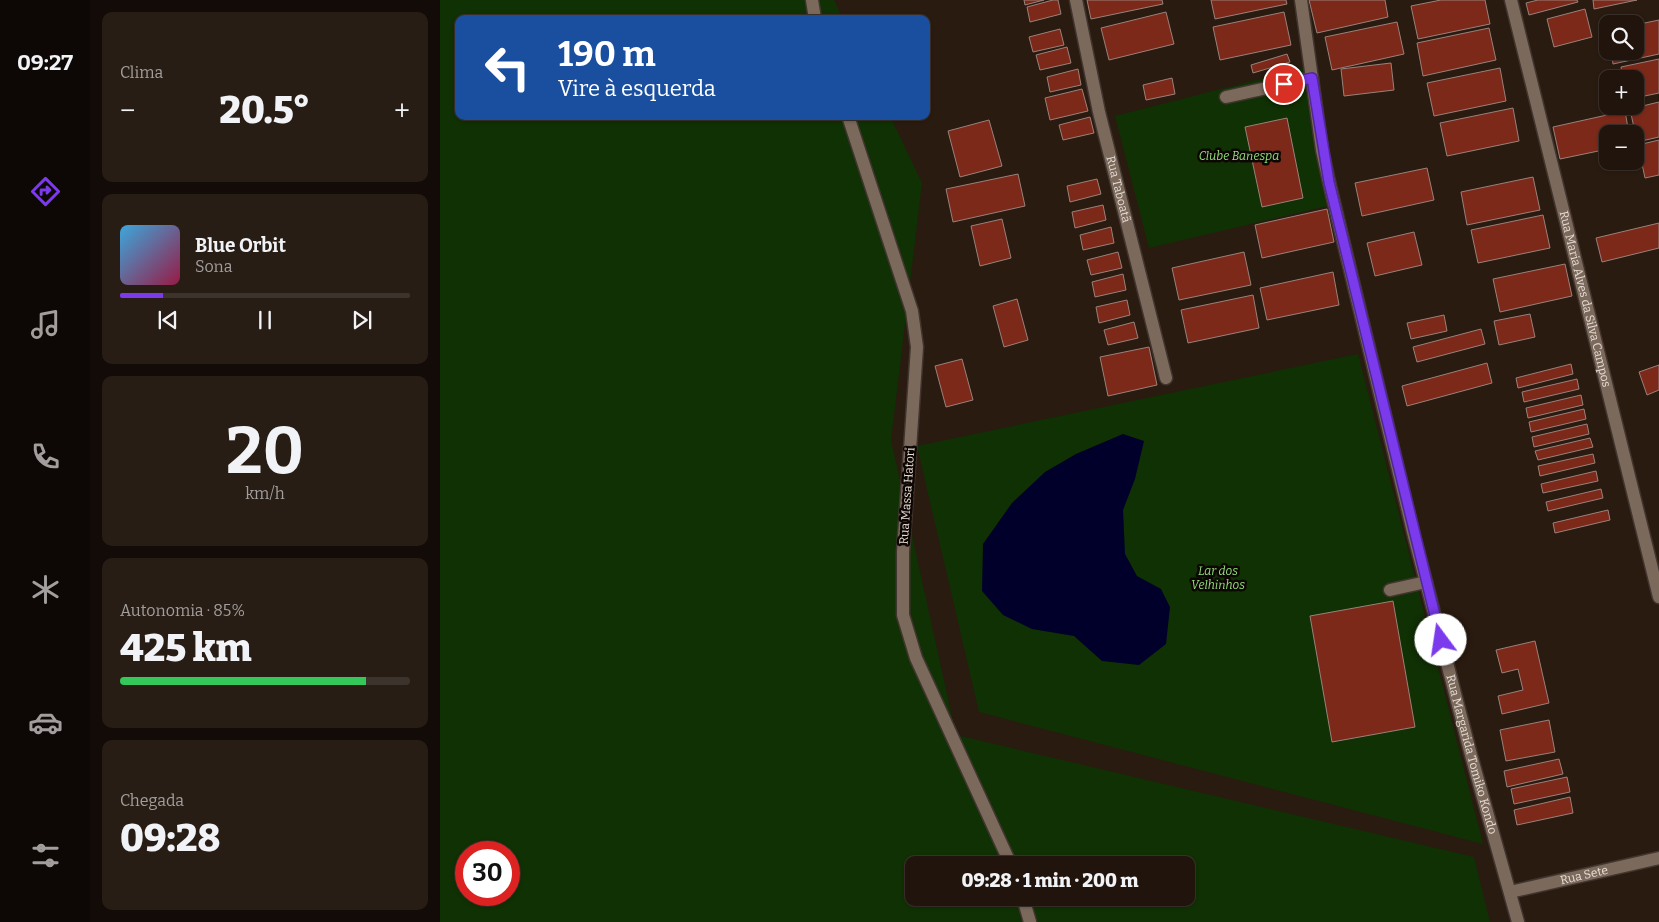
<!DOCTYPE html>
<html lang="pt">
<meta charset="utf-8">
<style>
:root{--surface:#20140c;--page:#281d15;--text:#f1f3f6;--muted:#a29e9d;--line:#3d332d;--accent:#7c3aed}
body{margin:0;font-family:Bitter,serif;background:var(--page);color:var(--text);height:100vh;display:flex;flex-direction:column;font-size:19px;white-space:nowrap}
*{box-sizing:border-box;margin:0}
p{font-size:16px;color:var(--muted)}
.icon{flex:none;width:28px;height:28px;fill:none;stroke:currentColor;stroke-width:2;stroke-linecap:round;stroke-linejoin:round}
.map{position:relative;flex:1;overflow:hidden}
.drawer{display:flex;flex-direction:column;gap:12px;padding:12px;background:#120b07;width:350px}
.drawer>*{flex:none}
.guide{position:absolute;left:15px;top:15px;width:475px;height:105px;border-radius:10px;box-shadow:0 1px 4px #0004,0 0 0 1px var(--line);background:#1a4fa0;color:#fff;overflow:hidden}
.buttons{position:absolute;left:1159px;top:15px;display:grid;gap:10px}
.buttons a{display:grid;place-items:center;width:45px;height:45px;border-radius:10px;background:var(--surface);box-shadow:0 1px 4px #0004,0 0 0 1px var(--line);font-size:25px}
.speed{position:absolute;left:15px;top:841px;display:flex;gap:10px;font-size:25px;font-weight:700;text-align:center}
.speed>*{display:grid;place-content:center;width:65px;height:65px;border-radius:50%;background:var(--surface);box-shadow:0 1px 4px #0004,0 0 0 1px var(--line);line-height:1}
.speed .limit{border:8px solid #d22;background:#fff;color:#111}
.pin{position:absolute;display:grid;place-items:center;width:42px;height:42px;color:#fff;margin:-21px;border:2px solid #fff;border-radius:50%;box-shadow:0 1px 5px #0007}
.me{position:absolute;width:55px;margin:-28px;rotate:346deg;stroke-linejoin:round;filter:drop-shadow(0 0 4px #0008)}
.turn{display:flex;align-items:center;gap:18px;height:105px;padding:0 20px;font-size:22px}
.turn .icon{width:65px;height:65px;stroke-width:2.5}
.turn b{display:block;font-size:35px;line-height:42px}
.big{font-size:38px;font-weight:800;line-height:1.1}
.drawer .card{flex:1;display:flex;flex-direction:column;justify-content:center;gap:8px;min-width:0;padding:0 18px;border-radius:10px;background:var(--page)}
.drawer .dial{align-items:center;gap:0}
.dial b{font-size:65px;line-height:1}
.song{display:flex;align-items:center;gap:15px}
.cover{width:60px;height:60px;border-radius:8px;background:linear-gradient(135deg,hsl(200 70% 55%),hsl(340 70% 35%))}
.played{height:5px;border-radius:2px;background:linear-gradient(90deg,var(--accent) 15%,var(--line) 15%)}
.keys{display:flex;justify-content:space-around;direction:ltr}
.heat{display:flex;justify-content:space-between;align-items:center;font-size:28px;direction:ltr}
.charge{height:8px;border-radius:4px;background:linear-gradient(90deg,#34c759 85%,var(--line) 0)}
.trip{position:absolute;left:465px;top:856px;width:290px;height:50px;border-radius:10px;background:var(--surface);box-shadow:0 1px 4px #0004,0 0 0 1px var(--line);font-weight:800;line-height:50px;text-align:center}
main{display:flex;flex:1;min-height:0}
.tabs{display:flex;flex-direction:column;width:90px;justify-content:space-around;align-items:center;background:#0d0805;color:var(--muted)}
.tabs .icon{width:35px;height:35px}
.tabs .active{color:var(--accent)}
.tabs b{font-size:22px;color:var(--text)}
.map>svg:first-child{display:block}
.green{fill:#103103;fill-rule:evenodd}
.water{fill:#00002b}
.building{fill:#7d2919;stroke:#99817c}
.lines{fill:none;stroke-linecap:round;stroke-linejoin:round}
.lane-casing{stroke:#41352f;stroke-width:15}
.street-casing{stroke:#41352f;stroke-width:15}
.lane{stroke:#7b695c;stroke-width:12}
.street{stroke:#7b695c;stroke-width:12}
.route-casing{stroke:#51269a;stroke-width:12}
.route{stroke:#7c3aed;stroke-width:9}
.labels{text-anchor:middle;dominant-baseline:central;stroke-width:5;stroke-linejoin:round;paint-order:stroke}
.park-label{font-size:12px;font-style:italic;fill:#93dd7b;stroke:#0d0704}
.street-label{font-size:12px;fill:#e7ddd5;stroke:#0d0704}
</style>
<main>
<nav class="tabs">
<b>09:27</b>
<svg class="icon active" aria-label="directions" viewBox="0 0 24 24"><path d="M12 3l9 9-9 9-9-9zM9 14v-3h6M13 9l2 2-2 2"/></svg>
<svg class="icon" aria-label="music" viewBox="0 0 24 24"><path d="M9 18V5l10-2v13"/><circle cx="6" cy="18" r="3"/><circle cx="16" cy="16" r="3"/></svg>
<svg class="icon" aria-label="phone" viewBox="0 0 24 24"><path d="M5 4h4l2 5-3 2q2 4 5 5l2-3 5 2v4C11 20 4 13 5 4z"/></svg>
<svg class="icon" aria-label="climate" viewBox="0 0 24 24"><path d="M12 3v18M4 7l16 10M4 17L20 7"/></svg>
<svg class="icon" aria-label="car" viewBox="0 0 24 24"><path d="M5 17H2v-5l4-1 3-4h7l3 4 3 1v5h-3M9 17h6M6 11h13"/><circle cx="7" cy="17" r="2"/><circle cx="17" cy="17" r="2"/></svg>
<svg class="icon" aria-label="filters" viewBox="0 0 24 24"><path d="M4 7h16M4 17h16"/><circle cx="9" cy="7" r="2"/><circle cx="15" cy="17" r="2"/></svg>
</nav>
<section class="drawer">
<div class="card"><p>Clima</p>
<div class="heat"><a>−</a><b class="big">20.5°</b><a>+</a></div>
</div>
<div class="card">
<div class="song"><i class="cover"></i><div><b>Blue Orbit</b><p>Sona</p></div></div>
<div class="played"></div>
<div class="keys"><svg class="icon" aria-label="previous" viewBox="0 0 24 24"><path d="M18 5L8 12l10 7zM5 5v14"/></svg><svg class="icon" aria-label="pause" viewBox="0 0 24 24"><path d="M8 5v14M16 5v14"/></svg><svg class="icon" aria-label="next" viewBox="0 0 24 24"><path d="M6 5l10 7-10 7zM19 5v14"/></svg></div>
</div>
<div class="card dial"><b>20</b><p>km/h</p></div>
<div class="card"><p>Autonomia · 85%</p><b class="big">425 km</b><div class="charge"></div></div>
<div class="card"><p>Chegada</p><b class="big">09:28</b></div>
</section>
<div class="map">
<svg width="1219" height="922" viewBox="0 0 1219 922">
<rect width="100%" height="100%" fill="#2a1b10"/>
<path class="green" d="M 0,0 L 394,0 L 403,19 L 19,19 L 19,116 L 450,116 L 482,183 L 451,440 L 516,735 L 1034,857 L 1050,922 L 0,922 ZM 26,852 L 69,852 L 69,895 L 26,895 ZM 474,865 L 746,865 L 746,898 L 474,898 Z
M 863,68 L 874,149 L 887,206 L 709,248 L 675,116 Z
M 918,354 L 1043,844 L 539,712 L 477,446 Z"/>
<path class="water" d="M 683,434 L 704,441 L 695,479 L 683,510 L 685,554 L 697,576 L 721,589 L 730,607 L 726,644 L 699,665 L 662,661 L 634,636 L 592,629 L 563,615 L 542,591 L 543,544 L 572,503 L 605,472 L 636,454 Z"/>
<path class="building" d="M 584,0 L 604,0 L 585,5 Z
M 613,0 L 618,0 L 621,14 L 590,22 L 587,7 Z
M 647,0 L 722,0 L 723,4 L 651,19 Z
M 771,0 L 846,0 L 847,4 L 775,19 Z
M 869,0 L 945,0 L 948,17 L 877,33 Z
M 1001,0 L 1045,0 L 1050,24 L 978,39 L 971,6 Z
M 1098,0 L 1137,0 L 1138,2 L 1089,15 L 1086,3 Z
M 1153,0 L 1197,0 L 1154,9 Z
M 1145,9 L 1152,37 L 1114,47 L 1107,19 Z
M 726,12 L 734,44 L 669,60 L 661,28 Z
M 844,12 L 851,45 L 780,60 L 773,27 Z
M 1219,20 L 1219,54 L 1173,64 L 1171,51 L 1195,51 L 1195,25 Z
M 957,22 L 964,54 L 892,70 L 885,37 Z
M 1049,28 L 1056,60 L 983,76 L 977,43 Z
M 620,29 L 624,45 L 593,52 L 589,37 Z
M 627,47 L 631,63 L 600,70 L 596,55 Z
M 847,54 L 850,62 L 813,73 L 811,65 Z
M 1219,59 L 1219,93 L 1195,98 L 1195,79 L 1183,79 L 1181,67 Z
M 951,63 L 954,90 L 904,96 L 901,69 Z
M 1060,68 L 1066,101 L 994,116 L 987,83 Z
M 638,69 L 641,85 L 610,92 L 607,77 Z
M 732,78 L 735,94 L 706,100 L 703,85 Z
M 642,89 L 648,111 L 610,120 L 605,98 Z
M 1219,102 L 1219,137 L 1197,142 L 1190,109 Z
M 1073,108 L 1079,141 L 1007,156 L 1000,123 Z
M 1185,111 L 1189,134 L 1168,134 L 1168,149 L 1120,159 L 1113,127 Z
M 650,117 L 654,133 L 623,140 L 619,125 Z
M 847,118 L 863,198 L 822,207 L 805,127 Z
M 549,120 L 562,166 L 520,177 L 508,131 Z
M 1219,140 L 1219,175 L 1205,178 L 1198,145 Z
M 987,168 L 994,200 L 922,216 L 915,183 Z
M 578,174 L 585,206 L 513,222 L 506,189 Z
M 1093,177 L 1100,210 L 1027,225 L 1021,192 Z
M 657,179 L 661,194 L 630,202 L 627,186 Z
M 663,205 L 666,220 L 635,228 L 632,212 Z
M 887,209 L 894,242 L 822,258 L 815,225 Z
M 1103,215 L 1110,248 L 1038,263 L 1031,230 Z
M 562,219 L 571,258 L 540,266 L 531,226 Z
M 1219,223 L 1219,248 L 1162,262 L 1156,238 Z
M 671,227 L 674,243 L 643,250 L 640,235 Z
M 974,232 L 982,265 L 935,276 L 927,243 Z
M 678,252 L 682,268 L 651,275 L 647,260 Z
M 804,252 L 811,285 L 739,300 L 732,268 Z
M 1125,264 L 1132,296 L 1060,312 L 1053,279 Z
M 893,272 L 899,305 L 827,320 L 820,288 Z
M 683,274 L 686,290 L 655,297 L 652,282 Z
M 813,295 L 819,328 L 748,343 L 741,310 Z
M 577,299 L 588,340 L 564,347 L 553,306 Z
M 687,300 L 690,315 L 659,323 L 656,307 Z
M 1090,314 L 1095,337 L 1059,345 L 1054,321 Z
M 1004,315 L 1007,331 L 971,339 L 967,323 Z
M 694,322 L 698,338 L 668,345 L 664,330 Z
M 1041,329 L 1045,344 L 977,362 L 973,347 Z
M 709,347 L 717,385 L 668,396 L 660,357 Z
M 522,359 L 533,400 L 506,407 L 495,366 Z
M 1047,363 L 1052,383 L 967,406 L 962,386 Z
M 1131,364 L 1133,374 L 1078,388 L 1076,378 Z
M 1219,365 L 1219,390 L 1207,395 L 1199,372 Z
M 1137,379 L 1139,389 L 1084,402 L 1082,392 Z
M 1141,395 L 1143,405 L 1088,418 L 1086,408 Z
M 1144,409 L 1146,419 L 1091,432 L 1089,422 Z
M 1147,424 L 1149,434 L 1094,447 L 1092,437 Z
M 1150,438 L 1153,447 L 1098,460 L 1095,451 Z
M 1153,454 L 1155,463 L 1100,476 L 1098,466 Z
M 1156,471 L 1158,481 L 1103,493 L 1101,484 Z
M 1161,489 L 1163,498 L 1108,511 L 1106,502 Z
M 1168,510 L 1170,520 L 1115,533 L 1113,523 Z
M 953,601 L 975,727 L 892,742 L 870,616 Z
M 1095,641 L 1109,703 L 1062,714 L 1058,696 L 1083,690 L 1078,669 L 1062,673 L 1056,650 Z
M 1109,720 L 1115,752 L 1066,761 L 1060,730 Z
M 1119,759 L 1123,774 L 1067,787 L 1064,771 Z
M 1127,777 L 1130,792 L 1074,804 L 1071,789 Z
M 1130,797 L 1133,813 L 1077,825 L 1074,810 Z"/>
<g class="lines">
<g class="lane-casing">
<path id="lane" d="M 786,97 L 872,78
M 950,590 L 986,582"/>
</g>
<g class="street-casing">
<g id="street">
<path d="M 372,0 L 375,19"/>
<path id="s1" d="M 636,0 L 659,112 L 726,378"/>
<path id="s2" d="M 861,0 L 882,150 L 889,182 L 974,536 L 1031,755 L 1078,922"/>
<path id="s3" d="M 1071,0 L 1219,597"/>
<path d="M 408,116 L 472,311 L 477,347 L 463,552 L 463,615 L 476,658 L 571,865"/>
<path id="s4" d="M 1070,892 L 1219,858"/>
<path d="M 583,898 L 590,922"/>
</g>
</g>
<use href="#lane" class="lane"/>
<use href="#street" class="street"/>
</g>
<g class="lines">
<g class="route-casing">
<path id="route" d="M 844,84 L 872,78 L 889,182 L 1001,640"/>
</g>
<use href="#route" class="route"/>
</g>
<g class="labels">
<g class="park-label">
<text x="799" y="156">Clube Banespa</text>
<text x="778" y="571">Lar dos<tspan x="778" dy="14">Velhinhos</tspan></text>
</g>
<g class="street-label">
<text stroke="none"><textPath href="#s1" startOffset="194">Rua Taboatã</textPath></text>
<text stroke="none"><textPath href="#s3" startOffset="308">Rua Maria Alves da Silva Campos</textPath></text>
<text transform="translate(467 496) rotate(-86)">Rua Massa Hatori</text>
<text stroke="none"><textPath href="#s2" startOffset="774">Rua Margarida Tomiko Kondo</textPath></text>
<text stroke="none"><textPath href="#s4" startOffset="76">Rua Sete</textPath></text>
</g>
</g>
</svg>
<div class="buttons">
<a><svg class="icon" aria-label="search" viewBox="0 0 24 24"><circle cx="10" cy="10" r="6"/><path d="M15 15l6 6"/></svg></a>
<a>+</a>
<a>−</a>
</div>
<div class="speed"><div class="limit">30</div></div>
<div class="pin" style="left:844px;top:84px;background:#d93025"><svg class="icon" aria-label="arrive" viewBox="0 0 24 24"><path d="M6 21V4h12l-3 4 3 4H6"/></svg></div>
<svg class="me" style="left:1001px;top:640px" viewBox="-20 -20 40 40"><circle r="19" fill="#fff"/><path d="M0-13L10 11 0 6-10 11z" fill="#7c3aed"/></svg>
<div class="trip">09:28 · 1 min · 200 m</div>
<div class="guide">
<div class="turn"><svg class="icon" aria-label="left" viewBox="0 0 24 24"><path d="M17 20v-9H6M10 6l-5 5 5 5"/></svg><div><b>190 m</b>Vire à esquerda</div></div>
</div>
</div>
</main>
